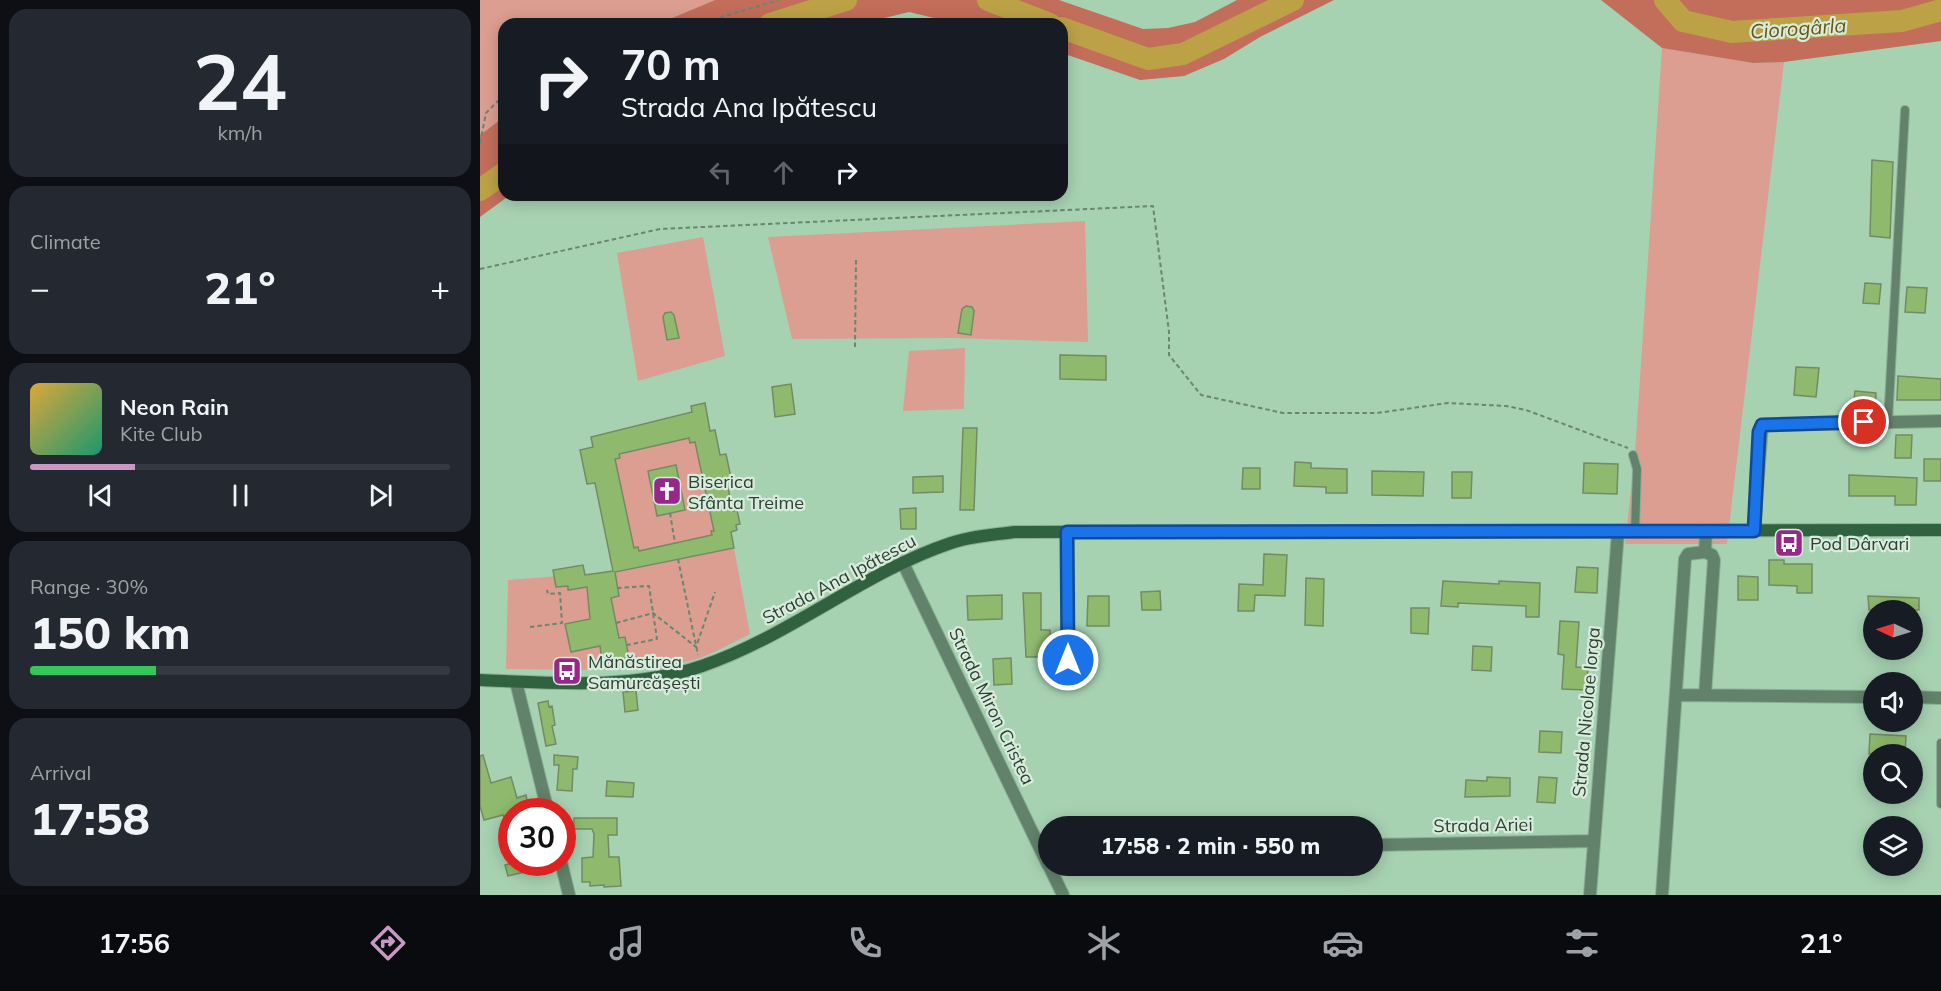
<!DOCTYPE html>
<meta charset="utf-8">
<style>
:root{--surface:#171b24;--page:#242831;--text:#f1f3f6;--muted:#9ea1a6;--line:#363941;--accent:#c898c5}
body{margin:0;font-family:Mulish,sans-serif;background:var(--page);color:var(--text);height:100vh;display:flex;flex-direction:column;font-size:22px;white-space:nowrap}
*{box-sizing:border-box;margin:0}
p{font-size:20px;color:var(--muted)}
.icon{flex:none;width:33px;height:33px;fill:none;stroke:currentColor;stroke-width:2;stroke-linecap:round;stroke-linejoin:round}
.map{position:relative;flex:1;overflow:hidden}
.details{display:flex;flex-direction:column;gap:9px;padding:9px;background:#0d0f14;width:480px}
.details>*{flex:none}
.top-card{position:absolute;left:18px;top:18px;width:570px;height:183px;border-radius:18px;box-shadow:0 3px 15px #0003;background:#171b24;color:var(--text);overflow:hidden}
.needle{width:39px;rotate:274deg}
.tools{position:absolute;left:1383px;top:600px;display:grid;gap:12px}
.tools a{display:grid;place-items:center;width:60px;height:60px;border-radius:50%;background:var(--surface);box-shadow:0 3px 15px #0003;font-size:30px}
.speed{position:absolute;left:18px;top:798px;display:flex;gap:12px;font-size:30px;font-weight:700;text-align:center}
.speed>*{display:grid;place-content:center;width:78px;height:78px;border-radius:50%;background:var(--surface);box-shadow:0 3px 15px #0003;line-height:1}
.speed .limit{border:9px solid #d22;background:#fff;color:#111}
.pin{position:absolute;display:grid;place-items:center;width:51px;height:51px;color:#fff;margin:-26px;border:3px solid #fff;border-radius:50%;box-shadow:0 2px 6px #0007}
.me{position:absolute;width:66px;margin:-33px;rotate:0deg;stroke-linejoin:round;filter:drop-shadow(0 0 4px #0008)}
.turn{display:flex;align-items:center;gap:21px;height:126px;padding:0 24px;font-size:27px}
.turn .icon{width:78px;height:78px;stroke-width:2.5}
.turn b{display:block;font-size:42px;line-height:51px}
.lanes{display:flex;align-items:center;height:57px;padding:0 24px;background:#0003;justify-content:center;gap:30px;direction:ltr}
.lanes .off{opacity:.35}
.big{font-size:45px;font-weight:800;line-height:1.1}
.details .card{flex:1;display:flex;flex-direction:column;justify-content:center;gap:9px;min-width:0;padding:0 21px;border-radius:18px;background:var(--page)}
.details .dial{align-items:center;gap:0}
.dial b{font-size:78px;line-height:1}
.song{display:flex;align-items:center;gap:18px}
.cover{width:72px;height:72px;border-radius:9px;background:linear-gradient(135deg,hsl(40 70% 55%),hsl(160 70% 35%))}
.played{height:6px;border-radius:3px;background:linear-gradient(90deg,var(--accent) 25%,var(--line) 25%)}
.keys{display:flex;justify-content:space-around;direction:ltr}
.heat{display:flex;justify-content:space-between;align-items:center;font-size:33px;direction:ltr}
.charge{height:9px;border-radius:4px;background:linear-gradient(90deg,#34c759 30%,var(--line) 0)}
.trip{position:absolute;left:558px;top:816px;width:345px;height:60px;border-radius:30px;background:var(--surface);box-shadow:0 3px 15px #0003;font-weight:800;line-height:60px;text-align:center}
.tab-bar{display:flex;height:96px;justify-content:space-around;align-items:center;background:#090b0e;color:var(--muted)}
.tab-bar .icon{width:42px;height:42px}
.tab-bar .on{color:var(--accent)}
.tab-bar b{font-size:27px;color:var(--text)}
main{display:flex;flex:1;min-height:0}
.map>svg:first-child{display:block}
.green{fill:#db9e91}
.forest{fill:#c36d5b}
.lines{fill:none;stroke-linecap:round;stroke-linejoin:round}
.river{stroke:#bca147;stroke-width:22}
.building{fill:#8fba6e;stroke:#748a64;stroke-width:1.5;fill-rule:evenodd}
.lane-casing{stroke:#8aaf94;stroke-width:10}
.street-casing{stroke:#8aaf94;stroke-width:14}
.secondary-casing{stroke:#8aaf94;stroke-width:14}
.path{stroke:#698670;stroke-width:2;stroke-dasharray:4.5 3;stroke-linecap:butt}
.lane{stroke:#62826b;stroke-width:8}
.street{stroke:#62826b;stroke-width:12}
.secondary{stroke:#306240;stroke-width:12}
.route-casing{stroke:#114b97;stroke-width:15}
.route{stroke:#1a73e8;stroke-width:10}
.labels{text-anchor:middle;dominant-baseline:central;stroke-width:4.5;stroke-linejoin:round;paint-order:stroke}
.poi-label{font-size:18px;fill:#2e3f33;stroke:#d7ecdc;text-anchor:start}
.street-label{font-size:18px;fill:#2e3f33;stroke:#d7ecdc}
.water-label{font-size:20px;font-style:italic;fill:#695612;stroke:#d7ecdc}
</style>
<main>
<section class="details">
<div class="card dial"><b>24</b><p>km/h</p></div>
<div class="card"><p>Climate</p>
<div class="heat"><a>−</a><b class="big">21°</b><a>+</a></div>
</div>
<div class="card">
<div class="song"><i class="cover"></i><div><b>Neon Rain</b><p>Kite Club</p></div></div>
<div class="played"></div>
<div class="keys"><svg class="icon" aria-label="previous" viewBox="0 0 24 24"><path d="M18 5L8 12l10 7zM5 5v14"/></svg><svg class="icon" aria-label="pause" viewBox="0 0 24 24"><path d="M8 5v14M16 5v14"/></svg><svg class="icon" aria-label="next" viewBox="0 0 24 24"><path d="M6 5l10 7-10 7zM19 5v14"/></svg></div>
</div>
<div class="card"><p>Range · 30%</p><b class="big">150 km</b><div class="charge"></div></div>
<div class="card"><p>Arrival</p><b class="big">17:58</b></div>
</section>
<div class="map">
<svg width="1461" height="895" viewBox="0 0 1461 895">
<rect width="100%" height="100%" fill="#a7d2b2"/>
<path class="green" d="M 0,0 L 235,0 L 178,24 L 24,24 L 24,117 L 0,135 Z
M 1182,48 L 1273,63 L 1304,62 L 1247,544 L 1145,544 L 1155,453 Z
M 605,221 L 608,342 L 472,338 L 312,339 L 288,237 Z
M 223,237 L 245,356 L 158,381 L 137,253 Z
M 485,348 L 484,409 L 423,411 L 429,351 Z
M 209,438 L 210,443 L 215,442 L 234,531 L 231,532 L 232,535 L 159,551 L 158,547 L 154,548 L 135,459 L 139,454 Z
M 254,548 L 270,634 C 248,645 226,658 202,663 C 144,673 84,669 26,669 L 28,580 L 143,571 Z"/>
<path class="forest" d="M 235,0 L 579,0 L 663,29 L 688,28 L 715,22 L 757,0 L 854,0 L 780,37 L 744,59 L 704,76 L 660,80 L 582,53 L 582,24 L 479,24 L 429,12 L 380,24 L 178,24 Z
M 1121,0 L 1461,0 L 1461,41 L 1304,62 L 1273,63 L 1182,48 Z
M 24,117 L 24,195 L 30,195 L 0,217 L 0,135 Z"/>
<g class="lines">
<path class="river" d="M 508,0 L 570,24
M 1185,0 L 1203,21 L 1252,32 L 1422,21 L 1461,10
M 290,24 L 366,0
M 582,28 L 668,59 L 703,54 L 813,0
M 0,190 L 24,173"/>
</g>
<path class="building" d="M 1392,160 L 1413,162 L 1410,238 L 1390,236 Z
M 1385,283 L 1401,284 L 1399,304 L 1383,303 Z
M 1427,287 L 1447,288 L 1445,313 L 1425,312 Z
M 486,306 L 492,307 L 494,311 L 491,335 L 478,333 L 482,309 Z
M 191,312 L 194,315 L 199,338 L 187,340 L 183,317 L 185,313 Z
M 580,355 L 626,356 L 626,380 L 580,379 Z
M 1316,367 L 1339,368 L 1336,397 L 1314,395 Z
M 1418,376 L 1461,379 L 1461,400 L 1417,400 Z
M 311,384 L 315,414 L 295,417 L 292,387 Z
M 1375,391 L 1396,393 L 1395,411 L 1373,409 Z
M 225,403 L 230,431 L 235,430 L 240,455 L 246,454 L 253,487 L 248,488 L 253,511 L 257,510 L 260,524 L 256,525 L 257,530 L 251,532 L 254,548 L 135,572 L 139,596 L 131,598 L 139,638 L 145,637 L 149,658 L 122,662 L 120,646 L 91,652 L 85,624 L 110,619 L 107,587 L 88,590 L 88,586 L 76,587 L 73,570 L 103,565 L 105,575 L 133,571 L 115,483 L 107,484 L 100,450 L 113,447 L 111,437 L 212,412 L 211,406 ZM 209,438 L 210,443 L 215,442 L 234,531 L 231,531 L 232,535 L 159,551 L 158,547 L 154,548 L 135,459 L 140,458 L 139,454 Z
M 483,428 L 497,428 L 494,510 L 480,510 Z
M 1416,435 L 1432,435 L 1431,458 L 1415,458 Z
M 1444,459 L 1461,459 L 1461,481 L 1444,481 Z
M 815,462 L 831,463 L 831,468 L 867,469 L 867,493 L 846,493 L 846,487 L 814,486 Z
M 1104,463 L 1138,464 L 1137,494 L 1103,493 Z
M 196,465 L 205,510 L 177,516 L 168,471 Z
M 763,468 L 780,468 L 780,489 L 762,489 Z
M 892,471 L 944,472 L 943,496 L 892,495 Z
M 972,472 L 992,472 L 991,498 L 972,498 Z
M 1369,475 L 1437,478 L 1436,505 L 1415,505 L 1415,496 L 1369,496 Z
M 463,476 L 463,492 L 433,493 L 433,477 Z
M 436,508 L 436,529 L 421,529 L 420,509 Z
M 784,554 L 807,555 L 805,596 L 775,595 L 774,611 L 758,611 L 759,584 L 783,585 Z
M 1289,560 L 1304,560 L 1304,564 L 1332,564 L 1332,593 L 1317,593 L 1317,586 L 1289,585 Z
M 1097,567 L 1118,568 L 1117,593 L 1095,592 Z
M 1258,576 L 1278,577 L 1278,600 L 1258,600 Z
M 826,578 L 844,579 L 843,626 L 825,625 Z
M 963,581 L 1019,584 L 1019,581 L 1060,583 L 1059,617 L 1046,617 L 1046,606 L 978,603 L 978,607 L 961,606 Z
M 680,591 L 681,610 L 662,610 L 661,592 Z
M 543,593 L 561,593 L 561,630 L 570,630 L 571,657 L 546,657 Z
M 522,595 L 522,619 L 488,620 L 487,596 Z
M 608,596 L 629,596 L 629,626 L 607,626 Z
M 1388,596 L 1439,598 L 1439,610 L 1389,610 Z
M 931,608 L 949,608 L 948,634 L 931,633 Z
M 1080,621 L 1099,622 L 1096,667 L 1108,668 L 1106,690 L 1082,689 L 1084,655 L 1078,654 Z
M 993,646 L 1012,647 L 1011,671 L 992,670 Z
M 531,658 L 532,684 L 514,685 L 513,659 Z
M 156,691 L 158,710 L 145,712 L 143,692 Z
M 68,701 L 69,707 L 72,706 L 75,725 L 72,726 L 76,744 L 66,746 L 58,703 Z
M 1060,731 L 1082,732 L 1081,753 L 1059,752 Z
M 1390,734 L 1426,736 L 1425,754 L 1389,754 Z
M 3,755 L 11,783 L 31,777 L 37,798 L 46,795 L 48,805 L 44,807 L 45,812 L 32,812 L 32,815 L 24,818 L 23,815 L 4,820 L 0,806 L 0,756 Z
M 74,755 L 98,757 L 97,769 L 93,769 L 92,791 L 77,790 L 79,765 L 74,765 Z
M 1007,777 L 1030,778 L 1030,796 L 985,797 L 986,780 L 1007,781 Z
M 1059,777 L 1077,778 L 1075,803 L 1057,802 Z
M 127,781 L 154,783 L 153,797 L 126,796 Z
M 94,818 L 137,818 L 137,835 L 128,835 L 129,857 L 139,857 L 141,886 L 124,887 L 124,885 L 110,886 L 110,882 L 102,882 L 102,858 L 113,857 L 114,834 L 112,829 L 94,829 Z
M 36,862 L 68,862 L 69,866 L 28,876 L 25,865 Z"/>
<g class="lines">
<g class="lane-casing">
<path id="lane" d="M 1408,422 L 1425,110
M 1153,455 L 1157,469 L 1155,532
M 1461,743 L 1461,804"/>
</g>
<g class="street-casing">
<path id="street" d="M 1274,531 L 1282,425 L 1461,421
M 587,532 L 588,660
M 1225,552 L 1226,532
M 423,563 L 568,865
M 36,682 L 68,812
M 1197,695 L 1394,697
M 1432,697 L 1461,698
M 892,845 L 1114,841
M 81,862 L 89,895
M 569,866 L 583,895
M 1110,895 L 1138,532
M 1182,895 L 1205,559 L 1208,554 L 1225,552 L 1232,555 L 1234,560 L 1225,695"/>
</g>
<g class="secondary-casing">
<path id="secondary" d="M 0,680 C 73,683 151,690 222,666 C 310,636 384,572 471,543 C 491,536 513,535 534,532 L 1461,530"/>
</g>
<path class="path" d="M 218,24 L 299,0
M 0,143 L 6,113 L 24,95
M 0,269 L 180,229 L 673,206 L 689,332 L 689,355 L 721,395 L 803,413 L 897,413 L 968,403 L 1026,406 L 1046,410 L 1148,448
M 375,347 L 376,260
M 190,513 L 195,543
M 198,559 L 218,655
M 137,588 L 169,586 L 177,639 L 147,645
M 136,623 L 173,613 L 216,647 L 235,592
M 50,627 L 82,623 L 80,593 L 68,594 L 67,590"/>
<use href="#lane" class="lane"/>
<use href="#street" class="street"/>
<use href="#secondary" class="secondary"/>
</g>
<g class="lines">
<g class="route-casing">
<path id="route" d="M 588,660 L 587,532 L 1274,531 L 1279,432 L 1282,425 L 1384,422"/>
</g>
<use href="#route" class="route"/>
</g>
<defs>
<g id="church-square" transform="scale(1.5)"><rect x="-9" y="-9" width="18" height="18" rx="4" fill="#952889" stroke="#d7ecdc"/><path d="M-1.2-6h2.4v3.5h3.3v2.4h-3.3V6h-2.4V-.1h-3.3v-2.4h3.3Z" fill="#fff"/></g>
<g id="bus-square" transform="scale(1.5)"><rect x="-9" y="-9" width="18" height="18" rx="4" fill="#952889" stroke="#d7ecdc"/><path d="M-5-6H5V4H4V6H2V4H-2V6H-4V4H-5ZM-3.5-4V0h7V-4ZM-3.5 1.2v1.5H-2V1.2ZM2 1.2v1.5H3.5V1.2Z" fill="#fff"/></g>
</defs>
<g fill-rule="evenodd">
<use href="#church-square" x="187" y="491"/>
<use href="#bus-square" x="1309" y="543"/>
<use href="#bus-square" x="87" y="671"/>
</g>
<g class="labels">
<g class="poi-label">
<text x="208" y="481">Biserica<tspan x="208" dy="21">Sfânta Treime</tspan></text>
<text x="1330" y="543">Pod Dârvari</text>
<text x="108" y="661">Mănăstirea<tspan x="108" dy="21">Samurcășești</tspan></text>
</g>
<g class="street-label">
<text transform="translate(359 579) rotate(-28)">Strada Ana Ipătescu</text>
<text transform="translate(512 706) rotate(64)">Strada Miron Cristea</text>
<text transform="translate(1106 712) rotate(-85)">Strada Nicolae Iorga</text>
<text transform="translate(1003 825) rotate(-1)">Strada Ariei</text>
</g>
<g class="water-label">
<text transform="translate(1318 28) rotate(-4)">Ciorogârla</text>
</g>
</g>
</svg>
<div class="tools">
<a><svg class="needle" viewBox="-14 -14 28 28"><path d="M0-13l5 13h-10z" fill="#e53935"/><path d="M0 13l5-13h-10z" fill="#9ea1a6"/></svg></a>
<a><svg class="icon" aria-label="sound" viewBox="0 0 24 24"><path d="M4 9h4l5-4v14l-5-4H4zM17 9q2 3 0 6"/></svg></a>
<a><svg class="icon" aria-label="search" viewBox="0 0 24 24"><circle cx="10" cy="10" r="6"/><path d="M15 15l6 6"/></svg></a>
<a><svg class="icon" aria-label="layers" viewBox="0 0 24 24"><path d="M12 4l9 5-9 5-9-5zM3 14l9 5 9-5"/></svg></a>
</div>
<div class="speed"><div class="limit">30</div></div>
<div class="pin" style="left:1384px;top:422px;background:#d93025"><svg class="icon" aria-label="arrive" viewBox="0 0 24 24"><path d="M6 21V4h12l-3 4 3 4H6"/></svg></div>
<svg class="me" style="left:588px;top:660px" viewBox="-20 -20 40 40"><circle r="17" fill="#1a73e8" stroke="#fff" stroke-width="3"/><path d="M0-11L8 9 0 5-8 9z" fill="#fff"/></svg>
<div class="trip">17:58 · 2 min · 550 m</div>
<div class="top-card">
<div class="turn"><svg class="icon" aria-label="right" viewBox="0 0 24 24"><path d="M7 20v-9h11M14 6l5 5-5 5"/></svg><div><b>70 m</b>Strada Ana Ipătescu</div></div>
<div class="lanes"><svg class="icon off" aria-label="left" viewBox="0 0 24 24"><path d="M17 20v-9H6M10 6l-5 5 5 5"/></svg><svg class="icon off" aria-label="ahead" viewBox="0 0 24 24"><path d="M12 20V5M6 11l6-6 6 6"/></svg><svg class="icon" aria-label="right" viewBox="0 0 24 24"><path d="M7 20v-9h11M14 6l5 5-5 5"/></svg></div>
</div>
</div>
</main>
<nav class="tab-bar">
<b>17:56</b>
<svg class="icon on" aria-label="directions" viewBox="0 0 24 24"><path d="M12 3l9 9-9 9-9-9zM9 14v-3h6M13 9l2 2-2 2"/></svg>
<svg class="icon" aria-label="music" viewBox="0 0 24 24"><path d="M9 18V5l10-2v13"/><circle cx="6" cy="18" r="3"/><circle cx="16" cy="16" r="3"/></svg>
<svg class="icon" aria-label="phone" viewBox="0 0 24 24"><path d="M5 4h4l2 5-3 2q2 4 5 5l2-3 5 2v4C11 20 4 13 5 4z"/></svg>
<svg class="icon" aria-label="climate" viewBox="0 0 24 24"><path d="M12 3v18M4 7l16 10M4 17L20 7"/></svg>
<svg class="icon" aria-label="car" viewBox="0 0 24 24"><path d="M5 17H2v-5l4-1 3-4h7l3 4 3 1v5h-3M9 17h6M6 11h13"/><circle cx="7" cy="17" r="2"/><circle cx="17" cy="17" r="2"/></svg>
<svg class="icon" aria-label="filters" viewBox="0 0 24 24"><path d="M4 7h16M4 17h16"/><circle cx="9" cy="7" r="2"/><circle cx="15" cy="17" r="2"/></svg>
<b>21°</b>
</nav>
